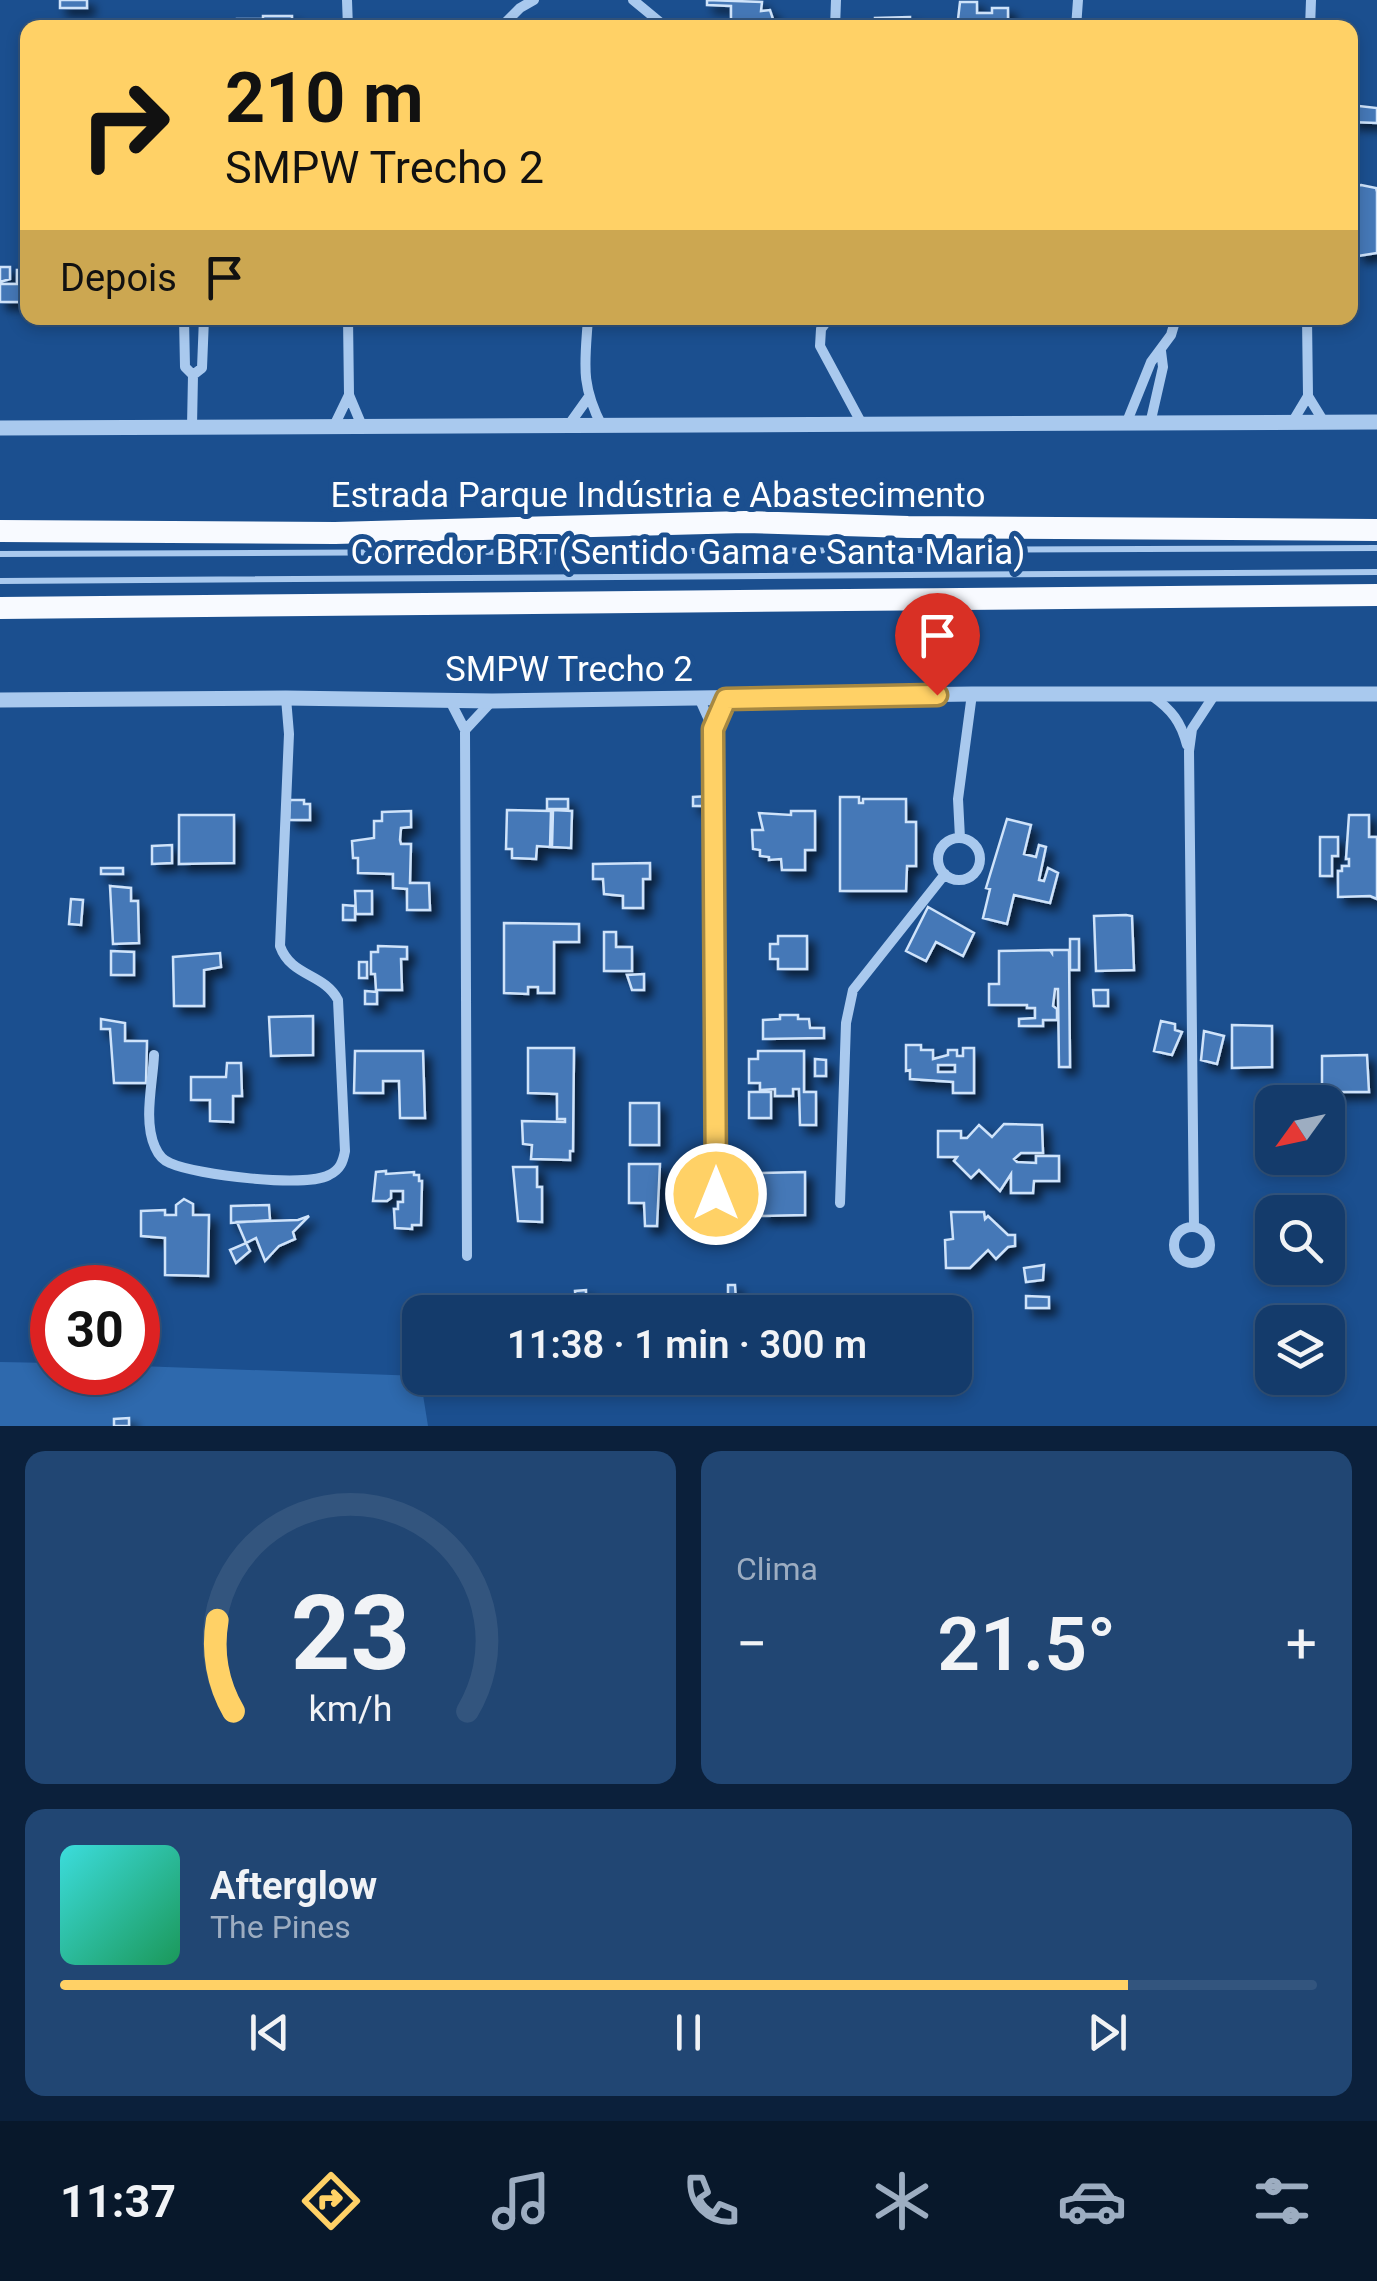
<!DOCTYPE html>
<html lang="pt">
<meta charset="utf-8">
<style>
:root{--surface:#143b6b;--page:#214673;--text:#f1f3f6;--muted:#9dadc1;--line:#33557e;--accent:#ffd166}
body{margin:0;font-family:Roboto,sans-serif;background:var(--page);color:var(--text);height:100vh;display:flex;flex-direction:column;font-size:38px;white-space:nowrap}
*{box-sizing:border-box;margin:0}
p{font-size:32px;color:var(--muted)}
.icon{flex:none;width:55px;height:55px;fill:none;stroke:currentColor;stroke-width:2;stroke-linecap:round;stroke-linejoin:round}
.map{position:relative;height:1426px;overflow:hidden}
.panel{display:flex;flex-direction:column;gap:25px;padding:25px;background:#0b203b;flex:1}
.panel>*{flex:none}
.guide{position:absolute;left:20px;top:20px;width:1338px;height:305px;border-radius:20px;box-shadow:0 5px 15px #0003,0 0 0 2px var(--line);background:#ffd166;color:#111;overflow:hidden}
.needle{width:65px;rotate:237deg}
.buttons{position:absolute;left:1255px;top:1085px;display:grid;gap:20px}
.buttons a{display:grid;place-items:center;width:90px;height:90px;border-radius:20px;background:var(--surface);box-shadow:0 5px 15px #0003,0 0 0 2px var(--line);font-size:50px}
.speed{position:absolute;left:30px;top:1265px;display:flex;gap:20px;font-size:50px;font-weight:700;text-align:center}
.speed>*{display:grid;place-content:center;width:130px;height:130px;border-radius:50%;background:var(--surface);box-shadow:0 5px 15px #0003,0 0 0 2px var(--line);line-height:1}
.speed .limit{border:15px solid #d22;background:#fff;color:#111}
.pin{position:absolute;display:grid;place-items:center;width:85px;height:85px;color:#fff;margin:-102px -42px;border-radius:50% 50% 50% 0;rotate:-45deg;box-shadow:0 0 10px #0007}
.pin .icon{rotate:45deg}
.me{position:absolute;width:110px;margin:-55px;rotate:0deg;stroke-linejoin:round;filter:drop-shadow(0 0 8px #0008)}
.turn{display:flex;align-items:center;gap:35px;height:210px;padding:0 40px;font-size:45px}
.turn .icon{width:130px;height:130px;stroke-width:2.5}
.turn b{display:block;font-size:70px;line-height:85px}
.then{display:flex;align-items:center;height:95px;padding:0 40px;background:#0003;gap:20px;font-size:38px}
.big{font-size:75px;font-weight:600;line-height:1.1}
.panel .widget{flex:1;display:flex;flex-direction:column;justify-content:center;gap:15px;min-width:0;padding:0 35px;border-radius:20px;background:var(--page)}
.panel .dial{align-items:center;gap:0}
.dial svg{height:260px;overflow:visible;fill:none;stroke:var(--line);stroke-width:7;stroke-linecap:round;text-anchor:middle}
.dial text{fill:var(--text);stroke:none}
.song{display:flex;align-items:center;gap:30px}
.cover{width:120px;height:120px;border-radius:15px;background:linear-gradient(135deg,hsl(180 70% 55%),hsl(150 70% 35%))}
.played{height:10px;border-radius:5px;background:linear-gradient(90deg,var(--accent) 85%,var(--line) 85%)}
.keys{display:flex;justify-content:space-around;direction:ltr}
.heat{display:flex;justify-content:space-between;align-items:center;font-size:55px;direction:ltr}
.panel .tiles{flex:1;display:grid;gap:25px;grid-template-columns:1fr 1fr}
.widget:last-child{grid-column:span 2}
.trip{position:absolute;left:402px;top:1295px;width:570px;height:100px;border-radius:20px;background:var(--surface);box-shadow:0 5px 15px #0003,0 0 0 2px var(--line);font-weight:600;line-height:100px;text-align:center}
.tabs{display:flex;height:160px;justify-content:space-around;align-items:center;background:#08182b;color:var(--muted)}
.tabs .icon{width:70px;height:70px}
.tabs .current{color:var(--accent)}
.tabs b{font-size:45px;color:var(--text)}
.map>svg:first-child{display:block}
.green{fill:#2e69ad}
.building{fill:#4478b7;stroke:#cfe3fa;stroke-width:2.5;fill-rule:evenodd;filter:url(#shadow)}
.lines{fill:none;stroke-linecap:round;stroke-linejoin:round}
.service{stroke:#a9c9ee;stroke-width:6}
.minor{stroke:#a9c9ee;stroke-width:10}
.tertiary{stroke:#a9c9ee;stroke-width:15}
.trunk{stroke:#f8faff;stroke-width:22}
.route-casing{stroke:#a68842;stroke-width:25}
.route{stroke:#ffd166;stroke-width:18}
.labels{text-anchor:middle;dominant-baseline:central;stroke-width:10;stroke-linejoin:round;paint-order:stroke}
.street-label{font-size:35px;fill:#fff;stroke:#1b4f8f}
</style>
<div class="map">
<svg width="1377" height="1426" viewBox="0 0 1377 1426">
<defs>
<filter id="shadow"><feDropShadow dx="7" dy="7" stdDeviation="5" flood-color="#0009"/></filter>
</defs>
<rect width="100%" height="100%" fill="#1b4f8f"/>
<path class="green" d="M 0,1362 L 52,1363 L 52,1372 L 138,1372 L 138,1366 L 420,1376 L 428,1426 L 0,1426 Z"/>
<path class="building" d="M 60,0 L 87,0 L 87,8 L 60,8 Z
M 707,0 L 762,2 L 761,11 L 770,10 L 776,28 L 731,28 L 731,6 L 707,5 Z
M 960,2 L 977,2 L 977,13 L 992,13 L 992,8 L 1008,8 L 1008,25 L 1013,28 L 957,28 Z
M 263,16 L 292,16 L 292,28 L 237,28 L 237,19 L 263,19 Z
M 910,17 L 910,28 L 875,28 L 875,18 Z
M 1350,105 L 1377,108 L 1377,123 L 1350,122 Z
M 1361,185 L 1376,188 L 1377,192 L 1377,253 L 1358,256 L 1356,242 L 1351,244 L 1350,241 L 1350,193 L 1352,187 Z
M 0,267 L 10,267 L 10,279 L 0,282 Z
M 17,270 L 28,270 L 28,310 L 20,302 L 0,302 L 0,284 L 17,284 Z
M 710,796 L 710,806 L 693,806 L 693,797 Z
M 859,797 L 859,803 L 863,803 L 863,799 L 906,799 L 906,822 L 916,822 L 916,866 L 907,866 L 906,891 L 840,891 L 840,797 Z
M 547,799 L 568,799 L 568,809 L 547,809 Z
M 290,800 L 304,800 L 304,804 L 310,804 L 310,820 L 289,820 Z
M 507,810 L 551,811 L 550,847 L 537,846 L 536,859 L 512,858 L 512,849 L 506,849 Z
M 553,810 L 572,811 L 571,848 L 552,847 Z
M 411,811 L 411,827 L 401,828 L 400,840 L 401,844 L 411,844 L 410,883 L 429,883 L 430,910 L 407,910 L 407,889 L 393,888 L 393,874 L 358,873 L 358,858 L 353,858 L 352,841 L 374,838 L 374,821 L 382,821 L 382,812 Z
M 791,811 L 815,811 L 815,850 L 805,850 L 805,870 L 782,870 L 781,859 L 769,860 L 769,857 L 760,856 L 760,850 L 753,849 L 752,830 L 763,830 L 759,813 L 791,815 Z
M 179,815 L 234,815 L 234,863 L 179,864 Z
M 1349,815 L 1369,815 L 1369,837 L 1377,837 L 1377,899 L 1370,896 L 1338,897 L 1338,871 L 1342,871 L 1342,866 L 1349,866 L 1349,859 L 1346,859 Z
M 1007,819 L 1031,825 L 1024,854 L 1036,857 L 1039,845 L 1046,847 L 1039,880 L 1044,881 L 1048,868 L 1058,873 L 1050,903 L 1014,895 L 1007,924 L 983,918 L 990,889 L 986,888 Z
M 1320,837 L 1338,837 L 1338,856 L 1332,856 L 1332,876 L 1320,876 Z
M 172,845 L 172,863 L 152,864 L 152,846 Z
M 650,863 L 650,879 L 643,879 L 643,908 L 623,908 L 623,896 L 604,894 L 603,879 L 593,879 L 593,864 Z
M 101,868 L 123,868 L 123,874 L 101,874 Z
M 110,886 L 131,888 L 131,901 L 138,901 L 139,943 L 113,944 Z
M 355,891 L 372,891 L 372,914 L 356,914 Z
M 71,899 L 83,900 L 81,925 L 69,924 Z
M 343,905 L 355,906 L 355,920 L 343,920 Z
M 928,907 L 974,933 L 963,956 L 936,942 L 926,961 L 906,951 Z
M 1126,915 L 1132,916 L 1134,970 L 1096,971 L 1094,916 Z
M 504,923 L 579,924 L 579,942 L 554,942 L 554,993 L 538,993 L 538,987 L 528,987 L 528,994 L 504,993 Z
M 604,932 L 616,932 L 616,947 L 632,947 L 632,971 L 604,971 Z
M 778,936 L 807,936 L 807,969 L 778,969 L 778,959 L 770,959 L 770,944 L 778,944 Z
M 1070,939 L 1079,939 L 1079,970 L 1070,970 Z
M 378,946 L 407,947 L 407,959 L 401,959 L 402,990 L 376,990 L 375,974 L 371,974 L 371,952 L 378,952 Z
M 1050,950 L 1052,953 L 1052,950 L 1069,950 L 1070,1067 L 1059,1067 L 1058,989 L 1055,989 L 1053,1006 L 1057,1009 L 1057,1020 L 1043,1020 L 1043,1026 L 1019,1026 L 1019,1019 L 1035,1018 L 1035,1008 L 1027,1008 L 1027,1005 L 989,1005 L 989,984 L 999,984 L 999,951 Z
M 111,951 L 134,952 L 134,975 L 111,975 Z
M 220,953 L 221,967 L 204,970 L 204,1006 L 174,1006 L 173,957 Z
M 359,962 L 367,962 L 367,978 L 359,978 Z
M 644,974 L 644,990 L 632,990 L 627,975 Z
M 1093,990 L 1108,990 L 1108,1006 L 1094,1006 Z
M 365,991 L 377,992 L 377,1004 L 365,1004 Z
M 780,1015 L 798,1015 L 798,1019 L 809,1019 L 810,1028 L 824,1028 L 824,1038 L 763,1039 L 763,1020 L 780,1019 Z
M 313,1016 L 313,1055 L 271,1056 L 269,1017 Z
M 101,1019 L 125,1023 L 125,1041 L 147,1041 L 146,1083 L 114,1083 L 110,1029 L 101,1029 Z
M 1161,1021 L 1175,1024 L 1175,1030 L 1182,1032 L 1172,1055 L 1154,1051 Z
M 1232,1025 L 1272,1026 L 1272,1067 L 1232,1068 Z
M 1204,1031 L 1224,1036 L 1217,1064 L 1201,1060 Z
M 906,1045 L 921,1045 L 921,1050 L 933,1050 L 933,1059 L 948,1055 L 948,1050 L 957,1050 L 957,1056 L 963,1056 L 963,1048 L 974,1048 L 974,1093 L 953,1093 L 953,1082 L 910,1079 L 910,1070 L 906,1071 ZM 938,1065 L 955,1065 L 955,1072 L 938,1072 Z
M 528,1048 L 574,1048 L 573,1151 L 570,1151 L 570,1160 L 531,1159 L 532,1145 L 523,1144 L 522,1121 L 565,1122 L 565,1119 L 557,1119 L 557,1094 L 528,1093 Z
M 355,1051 L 423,1051 L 425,1118 L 400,1118 L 399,1081 L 383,1081 L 383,1093 L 354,1093 Z
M 758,1051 L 804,1051 L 804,1092 L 816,1092 L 816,1125 L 800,1125 L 799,1089 L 793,1089 L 793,1096 L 775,1096 L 775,1089 L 760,1090 L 760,1083 L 749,1083 L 749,1059 L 758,1059 Z
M 1367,1055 L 1369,1092 L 1322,1092 L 1322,1056 Z
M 815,1059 L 826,1060 L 826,1076 L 815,1076 Z
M 227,1063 L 241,1063 L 242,1096 L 233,1096 L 233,1122 L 210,1121 L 210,1100 L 191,1100 L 191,1077 L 226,1077 Z
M 749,1092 L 771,1092 L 771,1118 L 749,1118 Z
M 630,1103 L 659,1103 L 659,1145 L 630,1145 Z
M 1004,1124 L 1042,1125 L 1043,1153 L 1021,1153 L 1014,1159 L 1017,1162 L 1036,1163 L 1036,1156 L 1059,1156 L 1059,1181 L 1034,1181 L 1033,1193 L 1011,1193 L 1011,1174 L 1000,1191 L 979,1170 L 971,1178 L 954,1161 L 957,1157 L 938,1157 L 938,1131 L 961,1131 L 961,1138 L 967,1138 L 979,1125 L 992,1137 Z
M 629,1164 L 660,1164 L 657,1226 L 645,1226 L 644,1203 L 629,1203 Z
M 513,1167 L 537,1167 L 537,1187 L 542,1187 L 542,1222 L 518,1221 Z
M 386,1171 L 386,1174 L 414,1172 L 414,1175 L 419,1175 L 419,1181 L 422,1181 L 421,1225 L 412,1225 L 412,1229 L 395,1228 L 394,1209 L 398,1209 L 398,1202 L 403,1202 L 403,1191 L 391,1191 L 391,1198 L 387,1201 L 373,1201 L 376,1172 Z
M 805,1172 L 805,1215 L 762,1216 L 762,1201 L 751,1199 L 751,1189 L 756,1189 L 756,1179 L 761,1179 L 761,1173 Z
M 184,1199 L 193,1204 L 193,1215 L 209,1215 L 208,1276 L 165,1275 L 165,1238 L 141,1236 L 141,1211 L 165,1210 L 165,1215 L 176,1215 L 176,1205 Z
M 269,1205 L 270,1220 L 231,1223 L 231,1206 Z
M 951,1212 L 984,1212 L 985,1219 L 988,1216 L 1008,1235 L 1015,1235 L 1015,1246 L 1008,1247 L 996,1259 L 988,1250 L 970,1268 L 946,1268 L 945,1240 L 953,1239 Z
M 309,1216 L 293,1232 L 295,1239 L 279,1246 L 265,1261 L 256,1238 L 246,1243 L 237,1222 L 298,1220 Z
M 246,1243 L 250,1251 L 236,1263 L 230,1250 Z
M 1044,1265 L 1043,1280 L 1026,1282 L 1024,1268 Z
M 728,1285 L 735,1285 L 736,1300 L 728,1300 Z
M 586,1290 L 586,1305 L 576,1305 L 575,1291 Z
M 1026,1296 L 1049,1297 L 1049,1308 L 1026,1308 Z
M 129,1418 L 129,1426 L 114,1426 L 114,1419 Z"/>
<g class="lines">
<path class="service" d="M 0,554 L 1377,548
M 0,581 L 1377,572"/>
<path class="minor" d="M 347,0 L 348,28
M 633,0 L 667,28
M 500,28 L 520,8 L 534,0
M 835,28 L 836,0
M 1076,28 L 1078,0
M 1310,28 L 1311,0
M 24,57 L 28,57
M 184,318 L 185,367 L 193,375 L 192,426
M 588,318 C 585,363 580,384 602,426
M 829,318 L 821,329 L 820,346 L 863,426
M 193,375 L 202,368 L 204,318
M 349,395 L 362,426
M 1308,396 L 1324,422
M 1293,421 L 1308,396 L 1307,318
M 1126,424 L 1151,362 L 1171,335 L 1176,318
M 1150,424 L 1163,367 L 1161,351
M 334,426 L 349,395 L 348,318
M 568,426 L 588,398
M 1152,696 C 1172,710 1181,722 1187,745
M 449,699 L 465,730 L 467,1256
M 700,700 L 713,729
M 465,730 L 492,701
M 960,838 L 958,799 L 972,694
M938 859a21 21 0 1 1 42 0a21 21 0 1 1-42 0Z
M 154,1055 C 153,1082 143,1121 155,1147 C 158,1154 162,1160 170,1163 C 196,1175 305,1188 329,1175 C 340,1170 343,1162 345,1151 L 338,1000 C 324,973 291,977 280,946 L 289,734 L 286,698
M 716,1194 L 713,729 L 726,699
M 840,1203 L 846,1023 L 853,990 L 945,874
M1174 1245a18 18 0 1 1 36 0a18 18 0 1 1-36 0Z
M 1194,1227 L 1189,751 L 1192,729 L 1213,697"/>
<path class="tertiary" d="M 0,428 L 1377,422
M 0,700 L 286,698 L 492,701 L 972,694 L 1377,694"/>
<path class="trunk" d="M 0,531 L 335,533 L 745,522 L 908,527 L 1377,530
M 0,608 L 1377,595"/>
</g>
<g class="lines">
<g class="route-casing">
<path id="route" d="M 716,1194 L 713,729 L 726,699 L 937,695"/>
</g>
<use href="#route" class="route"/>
</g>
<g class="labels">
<g class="street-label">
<text x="658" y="495">Estrada Parque Indústria e Abastecimento</text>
<text x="688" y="552">Corredor BRT(Sentido Gama e Santa Maria)</text>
<text x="569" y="669">SMPW Trecho 2</text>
</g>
</g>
</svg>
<div class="buttons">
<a><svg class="needle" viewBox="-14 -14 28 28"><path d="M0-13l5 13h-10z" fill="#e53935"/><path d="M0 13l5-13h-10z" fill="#9dadc1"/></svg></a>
<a><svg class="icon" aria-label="search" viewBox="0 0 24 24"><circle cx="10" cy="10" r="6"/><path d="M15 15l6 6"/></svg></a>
<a><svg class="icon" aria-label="layers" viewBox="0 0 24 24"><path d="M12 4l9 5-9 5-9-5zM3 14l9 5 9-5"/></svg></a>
</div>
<div class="speed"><div class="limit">30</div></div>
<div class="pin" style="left:937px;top:695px;background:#d93025"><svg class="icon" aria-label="arrive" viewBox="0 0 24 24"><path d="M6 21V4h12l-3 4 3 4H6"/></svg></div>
<svg class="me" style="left:716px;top:1194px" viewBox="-20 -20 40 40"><circle r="17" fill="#ffd166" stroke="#fff" stroke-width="3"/><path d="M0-11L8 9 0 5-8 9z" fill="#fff"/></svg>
<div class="trip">11:38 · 1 min · 300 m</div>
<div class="guide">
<div class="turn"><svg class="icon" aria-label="right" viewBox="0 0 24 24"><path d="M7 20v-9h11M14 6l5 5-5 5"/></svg><div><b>210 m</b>SMPW Trecho 2</div></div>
<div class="then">Depois<svg class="icon" aria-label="arrive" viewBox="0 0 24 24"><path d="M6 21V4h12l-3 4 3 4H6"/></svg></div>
</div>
</div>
<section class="panel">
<div class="tiles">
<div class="widget dial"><svg viewBox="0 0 100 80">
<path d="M14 69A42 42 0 1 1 86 69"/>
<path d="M14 69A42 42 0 0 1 9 41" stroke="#ffd166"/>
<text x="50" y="56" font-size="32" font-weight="700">23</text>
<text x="50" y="72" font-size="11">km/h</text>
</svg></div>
<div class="widget"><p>Clima</p>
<div class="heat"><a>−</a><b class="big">21.5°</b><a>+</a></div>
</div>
<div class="widget">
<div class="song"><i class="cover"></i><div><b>Afterglow</b><p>The Pines</p></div></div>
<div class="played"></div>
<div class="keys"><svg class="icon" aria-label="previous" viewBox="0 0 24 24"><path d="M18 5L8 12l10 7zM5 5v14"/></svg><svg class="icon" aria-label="pause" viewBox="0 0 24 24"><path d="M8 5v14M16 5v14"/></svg><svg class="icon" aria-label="next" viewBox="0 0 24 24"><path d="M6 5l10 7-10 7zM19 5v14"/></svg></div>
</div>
</div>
</section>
<nav class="tabs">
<b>11:37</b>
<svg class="icon current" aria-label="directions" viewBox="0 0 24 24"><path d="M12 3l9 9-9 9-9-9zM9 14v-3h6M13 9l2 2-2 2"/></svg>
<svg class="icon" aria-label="music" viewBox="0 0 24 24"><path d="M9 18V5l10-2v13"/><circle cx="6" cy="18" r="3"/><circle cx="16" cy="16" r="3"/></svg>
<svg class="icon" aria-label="phone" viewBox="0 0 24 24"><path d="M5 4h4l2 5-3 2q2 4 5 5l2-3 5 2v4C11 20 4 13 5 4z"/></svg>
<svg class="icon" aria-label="climate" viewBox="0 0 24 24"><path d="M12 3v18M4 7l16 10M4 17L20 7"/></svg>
<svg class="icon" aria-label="car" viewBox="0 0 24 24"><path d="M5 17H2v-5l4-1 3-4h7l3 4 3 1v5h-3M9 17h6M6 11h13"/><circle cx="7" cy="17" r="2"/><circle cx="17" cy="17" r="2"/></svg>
<svg class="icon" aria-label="filters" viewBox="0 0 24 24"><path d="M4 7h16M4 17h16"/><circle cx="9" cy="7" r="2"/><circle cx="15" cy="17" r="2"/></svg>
</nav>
